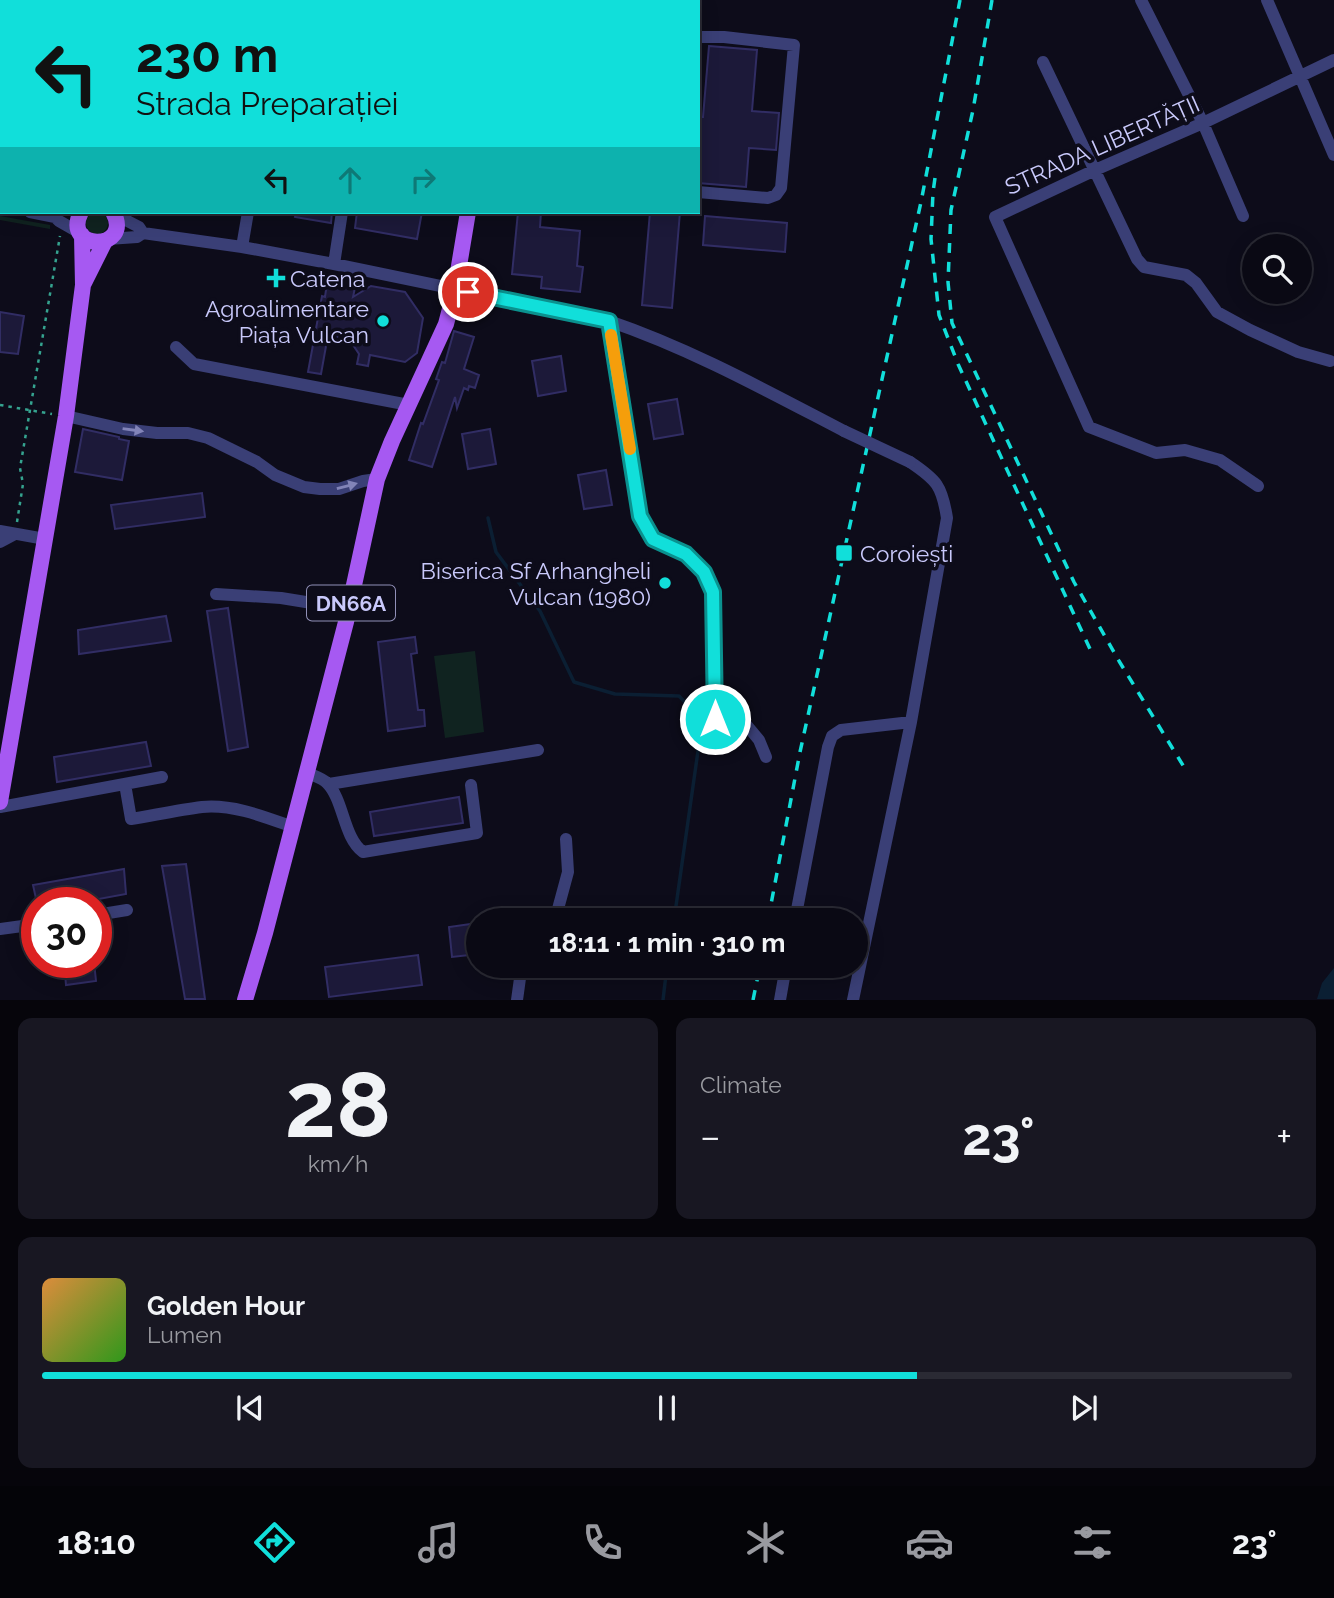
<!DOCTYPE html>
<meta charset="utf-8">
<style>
:root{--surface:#0a0914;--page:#181722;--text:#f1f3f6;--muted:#999aa0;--line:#2a2a34;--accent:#11dfda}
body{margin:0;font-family:Raleway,sans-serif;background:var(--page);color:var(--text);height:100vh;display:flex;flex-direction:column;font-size:26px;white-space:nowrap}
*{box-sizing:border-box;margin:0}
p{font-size:23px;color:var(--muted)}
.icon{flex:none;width:38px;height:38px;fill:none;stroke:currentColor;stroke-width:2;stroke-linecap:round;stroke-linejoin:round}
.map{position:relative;height:1000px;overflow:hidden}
.panel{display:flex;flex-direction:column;gap:18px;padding:18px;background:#06050b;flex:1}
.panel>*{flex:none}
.guide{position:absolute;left:0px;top:0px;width:700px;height:214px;box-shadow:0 4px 18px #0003,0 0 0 2px var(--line);background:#11dfda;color:#111;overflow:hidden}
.controls{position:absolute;left:1242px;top:234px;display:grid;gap:14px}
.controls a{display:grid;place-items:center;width:70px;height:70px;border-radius:50%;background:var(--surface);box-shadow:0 4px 18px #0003,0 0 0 2px var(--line);font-size:35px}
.speed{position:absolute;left:21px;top:887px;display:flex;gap:14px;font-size:35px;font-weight:700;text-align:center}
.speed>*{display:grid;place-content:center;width:91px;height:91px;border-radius:50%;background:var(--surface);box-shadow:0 4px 18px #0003,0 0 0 2px var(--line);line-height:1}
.speed .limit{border:10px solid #d22;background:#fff;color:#111}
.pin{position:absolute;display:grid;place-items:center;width:60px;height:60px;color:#fff;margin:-30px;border:4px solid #fff;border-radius:50%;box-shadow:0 2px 7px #0007}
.me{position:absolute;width:77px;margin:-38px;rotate:0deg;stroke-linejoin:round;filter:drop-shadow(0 0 5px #0008)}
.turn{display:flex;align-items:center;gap:24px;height:147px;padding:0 21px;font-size:32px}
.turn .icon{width:91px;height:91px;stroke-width:2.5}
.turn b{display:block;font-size:49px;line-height:60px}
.lanes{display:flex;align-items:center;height:66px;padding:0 21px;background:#0003;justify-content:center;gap:35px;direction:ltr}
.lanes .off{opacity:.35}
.big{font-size:52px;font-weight:700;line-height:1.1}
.panel .widget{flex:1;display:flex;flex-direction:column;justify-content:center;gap:10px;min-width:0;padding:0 24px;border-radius:14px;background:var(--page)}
.panel .dial{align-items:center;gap:0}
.dial b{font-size:91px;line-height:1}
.song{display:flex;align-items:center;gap:21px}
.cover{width:84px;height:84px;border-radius:10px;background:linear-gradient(135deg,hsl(30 70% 55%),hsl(110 70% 35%))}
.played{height:7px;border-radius:4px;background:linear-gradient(90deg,var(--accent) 70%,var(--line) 70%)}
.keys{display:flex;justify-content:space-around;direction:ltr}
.heat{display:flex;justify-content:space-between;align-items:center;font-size:38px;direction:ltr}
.panel .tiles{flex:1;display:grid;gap:18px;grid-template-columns:1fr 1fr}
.widget:last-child{grid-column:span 2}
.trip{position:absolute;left:466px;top:908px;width:402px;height:70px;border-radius:35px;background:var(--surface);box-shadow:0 4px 18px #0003,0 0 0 2px var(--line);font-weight:700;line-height:70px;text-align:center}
.menu{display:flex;height:112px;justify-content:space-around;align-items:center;background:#040408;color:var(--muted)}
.menu .icon{width:49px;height:49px}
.menu .selected{color:var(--accent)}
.menu b{font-size:32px;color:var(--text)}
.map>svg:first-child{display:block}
.green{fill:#102320}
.water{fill:#0b1f33}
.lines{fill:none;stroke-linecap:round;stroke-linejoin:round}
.stream{stroke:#0b1f33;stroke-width:3.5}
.building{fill:#1c1939;stroke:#312d64;stroke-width:2}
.path{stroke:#35a38f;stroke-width:2.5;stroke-dasharray:3.5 5;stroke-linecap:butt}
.minor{stroke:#3a3f76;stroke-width:12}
.major{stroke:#a659f2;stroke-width:16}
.rail{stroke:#11dfda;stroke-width:3.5;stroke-dasharray:10 9;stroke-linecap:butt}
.minor-bridge{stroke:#3a3f76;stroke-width:12}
.oneway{fill:#8284b8}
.route-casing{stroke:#0b918e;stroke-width:18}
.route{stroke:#11dfda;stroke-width:12}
.slow{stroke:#f59e0b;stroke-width:12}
.poi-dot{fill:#11dfda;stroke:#0d0c1a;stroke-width:2.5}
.labels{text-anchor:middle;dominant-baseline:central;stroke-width:7;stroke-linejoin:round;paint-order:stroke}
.shield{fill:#0d0c1a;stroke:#9190b8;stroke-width:2}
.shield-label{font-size:21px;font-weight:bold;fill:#c9c9fb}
.street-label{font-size:23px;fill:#c9c9fb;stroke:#0d0c1a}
.poi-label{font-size:23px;fill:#c9c9fb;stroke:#0d0c1a;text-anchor:start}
</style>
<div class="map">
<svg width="1334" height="1000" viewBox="0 0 1334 1000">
<rect width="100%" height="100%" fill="#0d0c1a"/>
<path class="green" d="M86 223a11 11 0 1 1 22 0a11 11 0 1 1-22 0Z
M 0,216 L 50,225 L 50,229 L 0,220 Z
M 475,651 L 484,732 L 445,738 L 434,656 Z"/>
<path class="water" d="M 1334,968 L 1334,999 L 1317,999 L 1322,983 Z"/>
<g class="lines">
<path class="stream" d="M 488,518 L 496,552 L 540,611 L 574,682 L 615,694 L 679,696 L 697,715 L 698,751 L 674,920
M 663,1000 L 667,966"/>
</g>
<path class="building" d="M 709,46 L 757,50 L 752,111 L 779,113 L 776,150 L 749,148 L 746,187 L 698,183 L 700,135 L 699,135 L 700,117 L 703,117 Z
M 296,212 L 332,212 L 331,223 L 295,217 Z
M 357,212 L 395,212 L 409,214 L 410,212 L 422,212 L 417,239 L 355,228 Z
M 518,212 L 541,212 L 540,227 L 580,231 L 577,266 L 583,267 L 580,292 L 541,288 L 542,277 L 512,274 Z
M 650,212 L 680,212 L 672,308 L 642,305 Z
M 705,216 L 787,223 L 785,252 L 703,245 Z
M 334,279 L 356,283 L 353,297 L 371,286 L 405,292 L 423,318 L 417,353 L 405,362 L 370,355 L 368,366 L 357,364 L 359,354 L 349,339 L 328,335 L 321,374 L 308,372 L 322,296 L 325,297 L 327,283 Z
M 0,312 L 24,316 L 18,354 L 0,352 Z
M 454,331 L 474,337 L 464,369 L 479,375 L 475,388 L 469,386 L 468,390 L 464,388 L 457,408 L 455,397 L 432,467 L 409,460 L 421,423 L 423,424 L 439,380 L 436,379 L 442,362 L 445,363 Z
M 561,356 L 566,391 L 538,396 L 532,361 Z
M 677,399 L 683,434 L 654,439 L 648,404 Z
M 83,429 L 119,437 L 119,439 L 129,441 L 122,480 L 75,472 Z
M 490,429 L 496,464 L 468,469 L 462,434 Z
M 606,470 L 612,505 L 584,509 L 578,475 Z
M 202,493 L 205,517 L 115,529 L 111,505 Z
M 228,608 L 248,747 L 228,751 L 207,611 Z
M 166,616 L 171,641 L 79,654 L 78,630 Z
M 415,637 L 417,653 L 411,654 L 418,710 L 424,710 L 425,726 L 388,731 L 378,642 Z
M 146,742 L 151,766 L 57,782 L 54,757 Z
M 459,797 L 463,823 L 374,836 L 370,812 Z
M 186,864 L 205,999 L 185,999 L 162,866 Z
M 124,869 L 126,894 L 77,903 L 37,903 L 33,885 Z
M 478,923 L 478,954 L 452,957 L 449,927 Z
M 418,955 L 422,985 L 329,997 L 325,967 Z
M 64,962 L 94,962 L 96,981 L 66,985 Z"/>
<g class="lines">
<path class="path" d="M 115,2 L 115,0
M 511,2 L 511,0
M 571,2 L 573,0
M 0,186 L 2,187
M 0,405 L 52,414
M 17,522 L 23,484 L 20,468 L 60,236"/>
<path class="minor" d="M 258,0 L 258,2
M 1141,0 L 1203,123 L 1243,216
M 1267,0 L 1334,155
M 15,2 L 15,0
M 372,2 L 372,0
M 698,37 L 724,37 L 794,45 L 781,188 L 776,195 L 768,198 L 698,192
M 1043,62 L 1137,259 L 1144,267 L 1186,275 L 1196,283 L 1217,312 L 1250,330 L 1298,352 L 1330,361
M 0,72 L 2,67
M 0,206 L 2,206
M 30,212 L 55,217 L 59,221 L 80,233
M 114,214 L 139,227 L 143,233
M 108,239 L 137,237 L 143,233 L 242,247 L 334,264 L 609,321 C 691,349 767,391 844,431
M 242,247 L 248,212
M 334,264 L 342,212
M 609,321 L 641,516 L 653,539 L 686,554 L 704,571 L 713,592 L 715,719
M 176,347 L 194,364 L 409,405
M 66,416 L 123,429 L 157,433 L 188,433 L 208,438 L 257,462 L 275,475 L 304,487 L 320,489 L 339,489 L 363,481 L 377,479
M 1258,486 L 1220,460 L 1185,450 L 1156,453 L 1089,427 L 995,217 L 1095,170 L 1203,123 L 1334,60
M 0,531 L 45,539
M 0,542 L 15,534
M 216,594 L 281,598 L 349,609
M 714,686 L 759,740 L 766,757
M 308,773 C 314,776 322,778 327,783 C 344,800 343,837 363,852 L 477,833 L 471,785
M 125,784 L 131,819 C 155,815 179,810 202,807 C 233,804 265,817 293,827
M 329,784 L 538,750
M 0,807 L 162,777
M 96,915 L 127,910
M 555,920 L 568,872 L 566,839
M 795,920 L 828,747 L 832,736 L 841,730 L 911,722
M 0,929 L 37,924
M 517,1000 L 521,971 L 525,966
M 780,1000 L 786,966
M 853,1000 L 911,722 L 947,518 C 942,486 937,480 910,462"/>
<path class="major" d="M 131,2 L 131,0
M 494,2 L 494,0
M 81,212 C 61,252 134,251 113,212
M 84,283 L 105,241
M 0,802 L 66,416 L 83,285 L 82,235
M 245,1000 L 265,933 L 346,622 L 377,479 L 392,441 L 446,324 L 455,290 L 468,212"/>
<path class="rail" d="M 992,0 L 973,110 L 951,210 L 948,282 L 952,323 L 1074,582 L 1119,661 L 1184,767
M 935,178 L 933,192 L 931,239 L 939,315 L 958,364 L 1090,649
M 768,920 L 800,752 L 921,202 L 960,0
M 753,1000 L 760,966"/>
<path class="minor-bridge" d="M 844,431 L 910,462"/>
</g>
<defs><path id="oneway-solid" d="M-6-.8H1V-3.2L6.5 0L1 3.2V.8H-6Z" transform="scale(1.75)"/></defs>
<g class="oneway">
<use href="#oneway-solid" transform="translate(133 430) rotate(8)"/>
<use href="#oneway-solid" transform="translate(347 486) rotate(-15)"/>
</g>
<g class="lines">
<g class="route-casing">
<path id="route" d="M 468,292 L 609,321 L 640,516 L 653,539 L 686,554 L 704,572 L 713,592 L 715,719"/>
</g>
<use href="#route" class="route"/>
<path class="slow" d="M 611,335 L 630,449"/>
</g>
<g class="poi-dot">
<path d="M272.5 267.5h7v7h7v7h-7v7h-7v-7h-7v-7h7z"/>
<circle cx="383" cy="321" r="7"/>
<rect x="835" y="544" width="18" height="18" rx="3.5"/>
<circle cx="665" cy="583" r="7"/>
</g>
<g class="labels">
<rect class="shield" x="307" y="585.5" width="88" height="35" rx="5"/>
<g class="shield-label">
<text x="351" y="603">DN66A</text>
</g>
<g class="street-label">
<text transform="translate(1102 145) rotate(-24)">STRADA LIBERTĂȚII</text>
</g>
<g class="poi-label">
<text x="290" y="278">Catena</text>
<text x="369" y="308" text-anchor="end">Agroalimentare<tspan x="369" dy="26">Piața Vulcan</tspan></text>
<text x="860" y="553">Coroiești</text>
<text x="651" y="570" text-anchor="end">Biserica Sf Arhangheli<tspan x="651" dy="26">Vulcan (1980)</tspan></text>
</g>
</g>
</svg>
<div class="controls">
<a><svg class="icon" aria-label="search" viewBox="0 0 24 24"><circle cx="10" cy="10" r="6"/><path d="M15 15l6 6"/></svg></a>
</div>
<div class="speed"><div class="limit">30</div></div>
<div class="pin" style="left:468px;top:292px;background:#d93025"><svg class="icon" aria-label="arrive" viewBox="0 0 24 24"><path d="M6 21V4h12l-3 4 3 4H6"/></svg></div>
<svg class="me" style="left:715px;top:719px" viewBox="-20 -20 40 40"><circle r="17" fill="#11dfda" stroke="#fff" stroke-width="3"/><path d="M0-11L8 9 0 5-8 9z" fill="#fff"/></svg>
<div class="trip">18:11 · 1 min · 310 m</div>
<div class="guide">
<div class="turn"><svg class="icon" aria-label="left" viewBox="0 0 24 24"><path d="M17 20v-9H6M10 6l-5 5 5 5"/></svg><div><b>230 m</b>Strada Preparației</div></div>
<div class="lanes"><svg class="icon" aria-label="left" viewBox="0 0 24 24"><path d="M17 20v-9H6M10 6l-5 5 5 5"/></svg><svg class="icon off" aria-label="ahead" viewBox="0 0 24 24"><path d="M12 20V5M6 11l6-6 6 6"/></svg><svg class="icon off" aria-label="right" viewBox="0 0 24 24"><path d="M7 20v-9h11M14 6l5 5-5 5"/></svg></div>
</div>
</div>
<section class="panel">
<div class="tiles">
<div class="widget dial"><b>28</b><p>km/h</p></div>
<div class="widget"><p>Climate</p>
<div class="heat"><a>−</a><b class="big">23°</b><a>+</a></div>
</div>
<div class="widget">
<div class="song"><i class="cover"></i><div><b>Golden Hour</b><p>Lumen</p></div></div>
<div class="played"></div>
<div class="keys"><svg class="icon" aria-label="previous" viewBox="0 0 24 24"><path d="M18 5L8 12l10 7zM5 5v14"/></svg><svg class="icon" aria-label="pause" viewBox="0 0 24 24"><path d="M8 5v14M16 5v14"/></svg><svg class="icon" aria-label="next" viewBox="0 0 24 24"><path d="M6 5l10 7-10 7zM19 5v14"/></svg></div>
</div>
</div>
</section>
<nav class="menu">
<b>18:10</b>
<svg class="icon selected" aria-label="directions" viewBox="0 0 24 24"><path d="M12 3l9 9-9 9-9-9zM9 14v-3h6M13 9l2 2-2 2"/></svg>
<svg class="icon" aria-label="music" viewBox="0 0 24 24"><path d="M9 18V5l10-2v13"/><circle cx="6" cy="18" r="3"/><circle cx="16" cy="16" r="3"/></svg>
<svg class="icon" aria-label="phone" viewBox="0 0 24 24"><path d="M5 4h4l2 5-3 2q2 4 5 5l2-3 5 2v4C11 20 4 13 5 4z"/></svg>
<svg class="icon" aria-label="climate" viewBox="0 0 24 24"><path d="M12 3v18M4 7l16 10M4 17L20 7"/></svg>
<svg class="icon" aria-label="car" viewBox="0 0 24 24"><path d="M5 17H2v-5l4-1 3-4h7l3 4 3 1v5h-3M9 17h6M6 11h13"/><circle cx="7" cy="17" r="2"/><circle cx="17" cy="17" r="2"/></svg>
<svg class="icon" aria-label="filters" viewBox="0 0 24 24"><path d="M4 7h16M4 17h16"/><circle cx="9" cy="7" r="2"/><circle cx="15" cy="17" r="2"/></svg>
<b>23°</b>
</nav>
